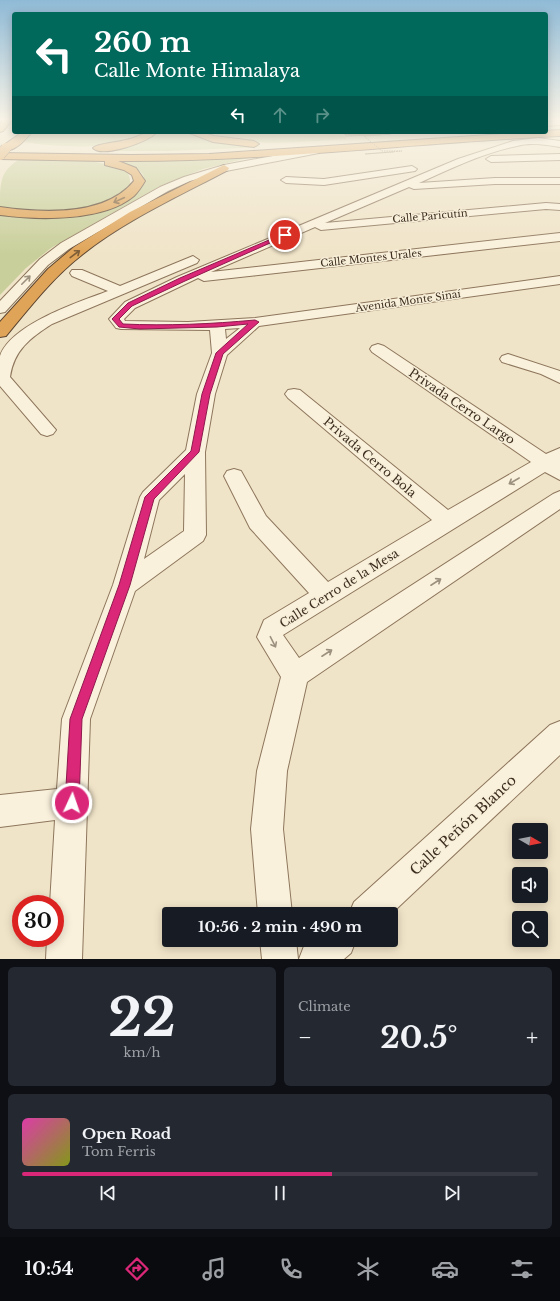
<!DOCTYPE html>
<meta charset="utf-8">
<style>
:root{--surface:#171b24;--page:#242831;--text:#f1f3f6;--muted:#9ea1a6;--line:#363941;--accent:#db2777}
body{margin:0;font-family:"Libre Baskerville",serif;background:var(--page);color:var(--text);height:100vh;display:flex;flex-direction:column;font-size:15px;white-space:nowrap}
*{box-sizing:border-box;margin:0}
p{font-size:13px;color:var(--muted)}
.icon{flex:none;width:22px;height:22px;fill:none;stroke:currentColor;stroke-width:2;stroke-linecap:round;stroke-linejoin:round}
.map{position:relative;height:959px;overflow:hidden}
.panel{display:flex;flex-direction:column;gap:8px;padding:8px;background:#0d0f14;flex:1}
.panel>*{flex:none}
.guide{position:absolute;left:12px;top:12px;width:536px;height:122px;border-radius:4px;box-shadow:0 2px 10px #0003;background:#00695c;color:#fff;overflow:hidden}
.needle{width:26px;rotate:99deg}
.buttons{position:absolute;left:512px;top:823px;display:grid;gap:8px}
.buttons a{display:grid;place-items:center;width:36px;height:36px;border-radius:4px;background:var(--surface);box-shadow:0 2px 10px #0003;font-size:20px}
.speed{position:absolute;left:12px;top:895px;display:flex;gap:8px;font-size:20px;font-weight:700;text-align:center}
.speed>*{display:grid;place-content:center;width:52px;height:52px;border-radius:50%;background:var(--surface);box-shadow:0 2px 10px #0003;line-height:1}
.speed .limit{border:6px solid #d22;background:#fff;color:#111}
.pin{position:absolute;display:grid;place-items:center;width:34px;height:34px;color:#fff;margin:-17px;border:2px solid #fff;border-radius:50%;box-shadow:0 1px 4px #0007}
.me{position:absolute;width:44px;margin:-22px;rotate:3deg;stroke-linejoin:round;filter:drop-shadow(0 0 3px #0008)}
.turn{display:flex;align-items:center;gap:14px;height:84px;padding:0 16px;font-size:18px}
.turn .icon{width:52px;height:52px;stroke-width:2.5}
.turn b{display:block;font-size:28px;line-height:34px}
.lanes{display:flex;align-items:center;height:38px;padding:0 16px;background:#0003;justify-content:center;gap:20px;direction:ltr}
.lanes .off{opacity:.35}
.big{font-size:30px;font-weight:800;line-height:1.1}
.panel .tile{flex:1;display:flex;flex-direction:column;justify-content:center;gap:6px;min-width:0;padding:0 14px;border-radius:6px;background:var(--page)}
.panel .dial{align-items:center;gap:0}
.dial b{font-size:52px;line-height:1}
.song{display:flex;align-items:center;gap:12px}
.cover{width:48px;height:48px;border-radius:6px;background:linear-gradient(135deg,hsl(320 70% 55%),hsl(70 70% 35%))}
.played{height:4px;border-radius:2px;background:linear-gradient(90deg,var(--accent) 60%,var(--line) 60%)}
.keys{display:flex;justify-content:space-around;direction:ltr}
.heat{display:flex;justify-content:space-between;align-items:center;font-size:22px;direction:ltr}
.panel .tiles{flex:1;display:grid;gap:8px;grid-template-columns:1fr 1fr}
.tile:last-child{grid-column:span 2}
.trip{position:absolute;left:162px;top:907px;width:236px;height:40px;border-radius:4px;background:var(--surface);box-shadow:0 2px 10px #0003;font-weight:800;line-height:40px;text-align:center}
.menu{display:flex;height:64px;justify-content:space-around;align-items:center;background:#090b0e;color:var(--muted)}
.menu .icon{width:28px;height:28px}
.menu .active{color:var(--accent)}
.menu b{font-size:18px;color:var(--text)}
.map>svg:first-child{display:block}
.green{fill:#c9cf9b}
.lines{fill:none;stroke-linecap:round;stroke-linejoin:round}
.minor-casing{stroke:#8d765c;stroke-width:2}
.highway-casing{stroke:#5b4430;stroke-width:2}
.minor{fill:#faf1dc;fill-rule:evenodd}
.highway{fill:#e0a458;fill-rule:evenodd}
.highway-bridge-casing{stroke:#5b4430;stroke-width:11;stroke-linecap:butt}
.path-bridge{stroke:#8d765c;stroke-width:1;stroke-dasharray:1.5 1;stroke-linecap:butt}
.highway-bridge{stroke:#e0a458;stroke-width:10}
.oneway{stroke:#7e5d36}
.oneway2{stroke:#9c907e}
.route{fill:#db2777;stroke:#8e194d}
.labels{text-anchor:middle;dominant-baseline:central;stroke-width:3;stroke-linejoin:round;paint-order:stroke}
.far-street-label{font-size:10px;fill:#3d2e20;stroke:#f7eed8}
.street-label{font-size:12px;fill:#3d2e20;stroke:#f7eed8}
.near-street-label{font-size:14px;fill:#3d2e20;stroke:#f7eed8}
</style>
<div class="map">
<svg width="560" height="959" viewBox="0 0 560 959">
<rect width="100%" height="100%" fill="#f0e4c8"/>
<path class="green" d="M 32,132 L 145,132 C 123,152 53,147 25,142 Z
M 156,132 L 186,132 L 211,140 L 262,147 L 170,151 L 106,151 Z
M 201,132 L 340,133 L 347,139 C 298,142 248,148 201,132 Z
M 252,157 L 203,169 L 160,186 L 51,248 L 26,268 L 0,295 L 0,214 L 40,219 L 65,217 L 135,195 C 154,177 141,168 120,162 L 123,161 L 180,161 Z
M 18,160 C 43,160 108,157 126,172 C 131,176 130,181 130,187 C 96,216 48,211 7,210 L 0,207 C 0,182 0,172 18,160 Z"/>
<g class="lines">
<g class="minor-casing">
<path id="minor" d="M 560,121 L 560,125 L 546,126 L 546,122 Z
M 341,132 L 393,132 L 389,134 L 345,134 Z
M 538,138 L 560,141 L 560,147 C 546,145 531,142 517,146 C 483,153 450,169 419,183 L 495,178 L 560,178 L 560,184 L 495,184 L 414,189 L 409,187 L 325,223 L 546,203 L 560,204 L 560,210 L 546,209 L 321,230 L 315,227 L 211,272 L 560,233 L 560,241 L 204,281 L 198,278 L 135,308 L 124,319 L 125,321 L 188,322 L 255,318 L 560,276 L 560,284 L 259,326 L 227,355 L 215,394 L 205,452 L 206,535 L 203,541 L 135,591 L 90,719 L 82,959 L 46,959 L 47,938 L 55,938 L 55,904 L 50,904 L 55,820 L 0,827 L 0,795 L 57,789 L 62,719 L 113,585 L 140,497 L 143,492 L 186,450 L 197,394 L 212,353 L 210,330 L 121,329 L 116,328 L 109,319 L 125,302 L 177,277 L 458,159 L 513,141 ZM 240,328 L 226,339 L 225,329 ZM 185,474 L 184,531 L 144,559 L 159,500 Z
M 316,148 L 320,151 L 319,153 L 226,171 L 190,181 L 168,191 L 69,249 L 48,265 L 5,312 L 0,313 L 0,301 L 40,259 L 61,243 L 160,187 L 184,177 L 224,165 Z
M 560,154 L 560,160 L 491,162 L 486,159 L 491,156 Z
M 412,166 L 417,169 L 415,171 L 324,185 L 286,183 L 281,180 L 286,177 L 324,179 Z
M 193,256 L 199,260 L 197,263 L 52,324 C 30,338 14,350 10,377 L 56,430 L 53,434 L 47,436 L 41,434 L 0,386 C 0,377 0,364 0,356 C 11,324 79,302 108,291 L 72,276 L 70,273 L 72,270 L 82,270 L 120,286 Z
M 378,344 L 384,346 L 546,454 L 560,448 L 560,480 L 545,472 L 283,635 L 299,658 L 553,494 L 560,491 L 560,509 L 307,682 L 287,771 L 283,829 L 292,914 L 258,914 L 251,829 L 257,771 L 281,677 L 257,637 L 264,620 L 309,593 L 250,528 L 224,476 L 227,471 L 234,469 L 241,471 L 266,516 L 328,582 L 432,520 L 288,398 L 285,394 L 288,390 L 294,389 L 300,390 L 448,510 L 531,462 L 372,352 L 370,349 L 372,346 Z
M 508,354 L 560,371 L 560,383 L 541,374 L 502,362 L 500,359 L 502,356 Z
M 560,721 L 560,755 L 391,914 L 349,914 L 354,902 L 550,725 Z
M 260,940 L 296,940 L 298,959 L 262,959 Z
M 311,940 L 356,940 L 351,953 L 344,959 L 299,959 L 304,946 Z"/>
</g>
<g class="highway-casing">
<path id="highway" d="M 3,120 L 12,120 L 3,131 L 0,132 L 0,124 Z
M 560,130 L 560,136 C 412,143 266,162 118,161 L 136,168 L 145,181 C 142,186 138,192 134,196 C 103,222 38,220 0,215 L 0,207 C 42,213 105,217 134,181 L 132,175 L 124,170 L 105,165 L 105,161 L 0,159 L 0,153 L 131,155 L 209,154 Z
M 22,132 L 32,132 C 25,140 14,153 3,150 L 1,148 C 7,142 15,138 22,132 Z
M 146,132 L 157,132 C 149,142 102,158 93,148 C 99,142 131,143 146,132 Z
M 187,132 L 201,132 L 214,136 L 254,141 L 259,144 L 254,147 L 213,142 Z
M 224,165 L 229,168 L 228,170 C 181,195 124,221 83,254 C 53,277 30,307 6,336 L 0,337 L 0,322 L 48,269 L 74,247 L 130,212 Z"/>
</g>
<use href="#minor" class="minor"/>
<use href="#highway" class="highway"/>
<g class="highway-bridge-casing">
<path id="highway-bridge" d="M 0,155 L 6,148"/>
</g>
<path class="path-bridge" d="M 369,135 L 345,136 L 381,135 L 364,136 L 382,151 L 402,151 L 365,154 L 394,152"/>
<use href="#highway-bridge" class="highway-bridge"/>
</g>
<defs><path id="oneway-shaft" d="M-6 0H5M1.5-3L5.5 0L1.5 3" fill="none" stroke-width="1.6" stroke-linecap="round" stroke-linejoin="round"/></defs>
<g class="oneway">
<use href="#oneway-shaft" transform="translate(119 200) rotate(155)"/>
<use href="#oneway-shaft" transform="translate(75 254) rotate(-37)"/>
</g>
<g class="oneway2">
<use href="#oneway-shaft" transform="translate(26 280) rotate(-45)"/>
<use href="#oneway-shaft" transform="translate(514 481) rotate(150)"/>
<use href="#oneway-shaft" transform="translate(436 582) rotate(-33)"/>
<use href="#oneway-shaft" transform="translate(273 642) rotate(63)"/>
<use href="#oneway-shaft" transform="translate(327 653) rotate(-33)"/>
</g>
<linearGradient id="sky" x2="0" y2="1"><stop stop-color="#8fbad6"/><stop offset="0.47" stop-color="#f8f3e6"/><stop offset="1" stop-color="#f8f3e6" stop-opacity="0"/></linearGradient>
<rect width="560" height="254" fill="url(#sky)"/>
<path class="route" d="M 283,234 L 288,235 L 185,281 L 132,306 L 119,319 L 123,324 C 167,326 212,324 255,320 L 259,322 L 223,354 L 210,394 L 199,452 L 154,499 L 130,585 L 82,719 L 79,803 L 77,808 L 72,810 L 67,808 L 65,803 L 70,719 L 119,585 L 145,497 L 191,451 L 202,394 L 216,353 L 248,324 L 217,327 L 140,329 L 119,327 L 112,319 L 128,303 L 180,278 Z"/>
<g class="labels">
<g class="far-street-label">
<text transform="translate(430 216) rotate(-5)">Calle Paricutín</text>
<text transform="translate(371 258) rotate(-6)">Calle Montes Urales</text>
<text transform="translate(408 301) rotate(-8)">Avenida Monte Sinaí</text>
</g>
<g class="street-label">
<text transform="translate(462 406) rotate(34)">Privada Cerro Largo</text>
<text transform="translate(370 457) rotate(40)">Privada Cerro Bola</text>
<text transform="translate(339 588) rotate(-32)">Calle Cerro de la Mesa</text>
</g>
<g class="near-street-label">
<text transform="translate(463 825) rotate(-43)">Calle Peñón Blanco</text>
</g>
</g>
</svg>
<div class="buttons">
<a><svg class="needle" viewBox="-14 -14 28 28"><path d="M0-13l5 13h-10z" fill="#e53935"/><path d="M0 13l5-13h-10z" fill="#9ea1a6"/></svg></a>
<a><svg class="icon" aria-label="sound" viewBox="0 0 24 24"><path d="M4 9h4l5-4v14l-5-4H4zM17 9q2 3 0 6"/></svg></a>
<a><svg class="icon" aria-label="search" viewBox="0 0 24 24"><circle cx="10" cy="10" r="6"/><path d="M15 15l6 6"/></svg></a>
</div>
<div class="speed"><div class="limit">30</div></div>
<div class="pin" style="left:285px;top:235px;background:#d93025"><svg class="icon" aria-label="arrive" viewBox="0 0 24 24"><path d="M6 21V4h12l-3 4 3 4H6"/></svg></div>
<svg class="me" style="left:72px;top:803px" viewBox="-20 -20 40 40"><circle r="17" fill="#db2777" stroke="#fff" stroke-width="3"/><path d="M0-11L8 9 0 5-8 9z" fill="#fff"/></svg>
<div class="trip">10:56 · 2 min · 490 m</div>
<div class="guide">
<div class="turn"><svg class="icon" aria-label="left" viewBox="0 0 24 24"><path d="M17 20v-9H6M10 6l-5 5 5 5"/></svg><div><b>260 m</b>Calle Monte Himalaya</div></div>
<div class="lanes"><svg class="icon" aria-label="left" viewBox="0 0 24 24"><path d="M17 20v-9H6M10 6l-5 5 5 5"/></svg><svg class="icon off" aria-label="ahead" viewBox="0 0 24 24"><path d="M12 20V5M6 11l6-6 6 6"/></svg><svg class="icon off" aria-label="right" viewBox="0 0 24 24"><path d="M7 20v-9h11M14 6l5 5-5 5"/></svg></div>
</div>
</div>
<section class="panel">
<div class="tiles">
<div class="tile dial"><b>22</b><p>km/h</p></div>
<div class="tile"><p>Climate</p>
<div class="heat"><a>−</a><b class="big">20.5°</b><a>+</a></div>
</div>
<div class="tile">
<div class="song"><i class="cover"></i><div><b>Open Road</b><p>Tom Ferris</p></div></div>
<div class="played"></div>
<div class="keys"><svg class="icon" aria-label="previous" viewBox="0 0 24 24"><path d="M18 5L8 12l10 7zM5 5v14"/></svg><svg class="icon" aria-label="pause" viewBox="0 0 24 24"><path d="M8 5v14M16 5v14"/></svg><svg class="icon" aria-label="next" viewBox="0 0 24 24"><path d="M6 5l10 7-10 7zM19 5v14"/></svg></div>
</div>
</div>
</section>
<nav class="menu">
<b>10:54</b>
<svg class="icon active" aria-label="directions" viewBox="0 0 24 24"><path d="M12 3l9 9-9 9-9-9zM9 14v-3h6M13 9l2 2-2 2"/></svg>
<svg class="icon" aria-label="music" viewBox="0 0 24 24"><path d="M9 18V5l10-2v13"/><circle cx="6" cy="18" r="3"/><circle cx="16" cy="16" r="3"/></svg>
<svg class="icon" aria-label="phone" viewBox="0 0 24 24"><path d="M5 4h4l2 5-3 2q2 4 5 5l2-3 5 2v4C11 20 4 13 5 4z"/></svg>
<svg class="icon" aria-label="climate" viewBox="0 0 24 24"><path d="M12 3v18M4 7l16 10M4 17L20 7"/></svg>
<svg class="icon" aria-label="car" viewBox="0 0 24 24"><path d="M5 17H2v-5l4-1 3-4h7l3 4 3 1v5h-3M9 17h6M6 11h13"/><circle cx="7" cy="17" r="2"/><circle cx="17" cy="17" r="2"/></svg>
<svg class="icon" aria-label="filters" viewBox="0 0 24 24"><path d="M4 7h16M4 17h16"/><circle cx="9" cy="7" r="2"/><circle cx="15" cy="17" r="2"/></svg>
</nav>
